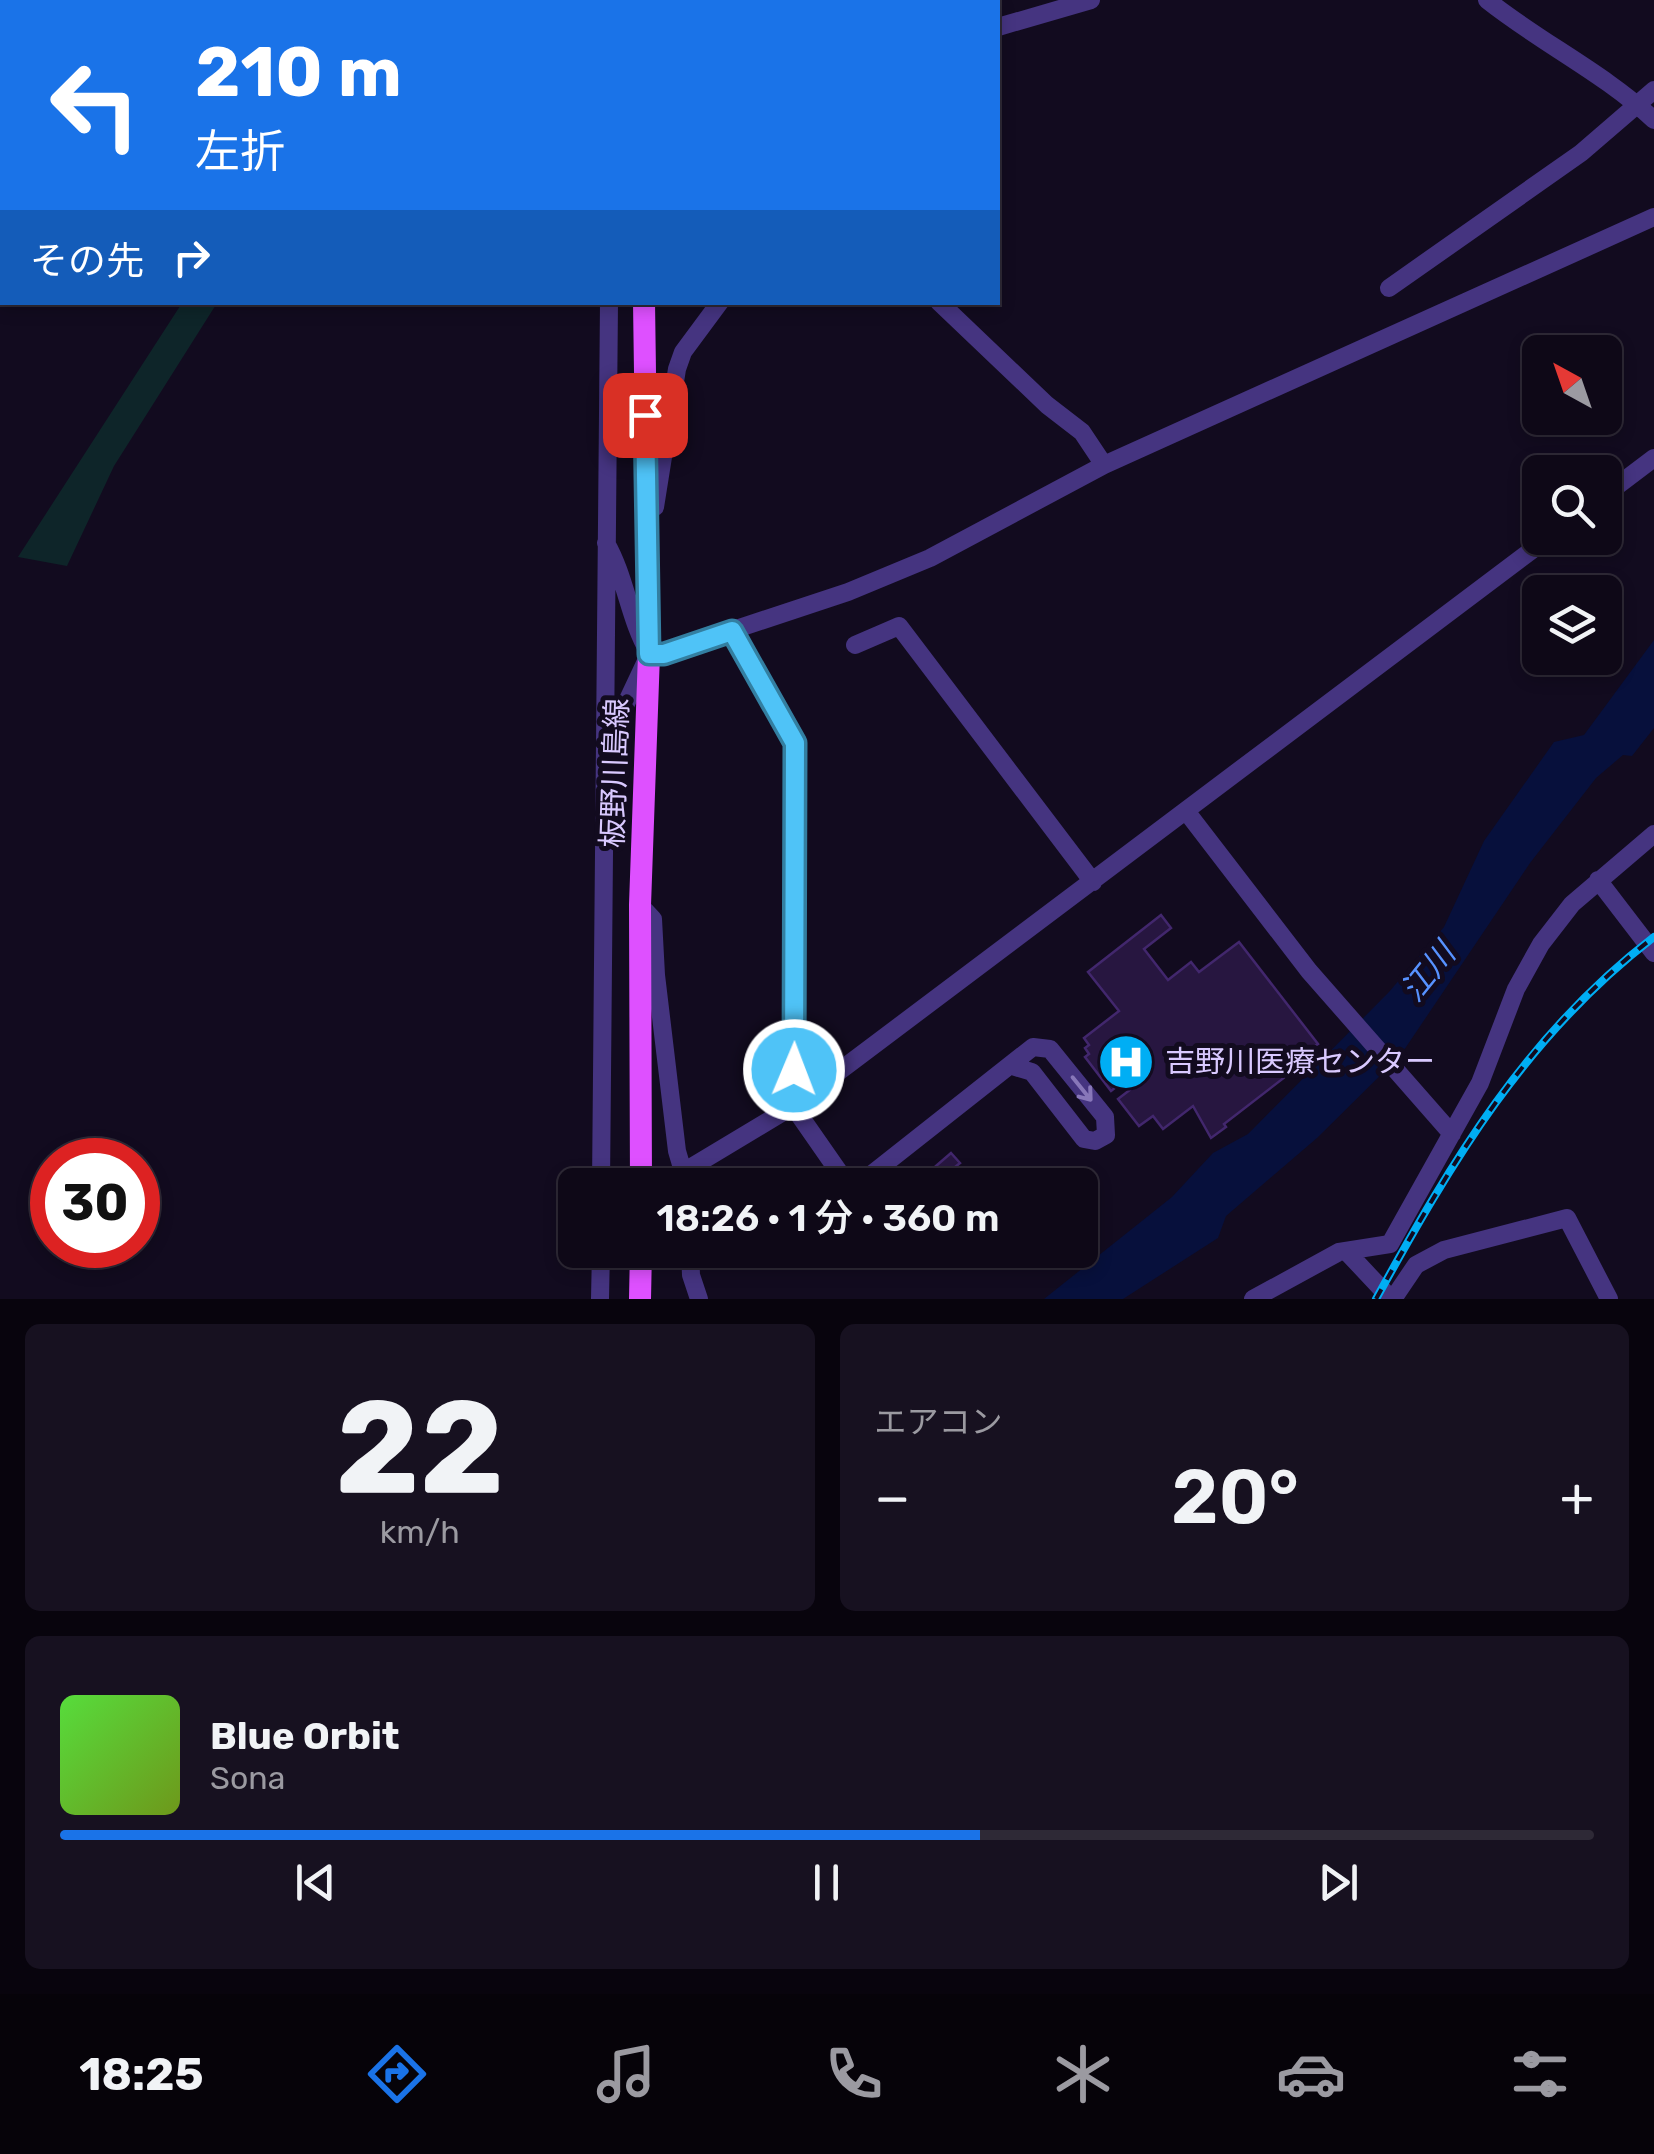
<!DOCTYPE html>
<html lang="ja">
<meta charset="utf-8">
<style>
:root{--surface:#0e0817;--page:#171120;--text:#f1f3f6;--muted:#9b9aa1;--line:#2e2936;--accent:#1a73e8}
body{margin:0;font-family:Rubik,"Noto Sans JP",sans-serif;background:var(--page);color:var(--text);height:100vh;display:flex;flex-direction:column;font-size:38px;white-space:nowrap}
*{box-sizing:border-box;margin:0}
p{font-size:32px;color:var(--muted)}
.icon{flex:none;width:55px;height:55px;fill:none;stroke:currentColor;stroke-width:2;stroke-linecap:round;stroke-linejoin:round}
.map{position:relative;height:1299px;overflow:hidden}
.details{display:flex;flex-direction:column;gap:25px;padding:25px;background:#08040d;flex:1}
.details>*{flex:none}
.guide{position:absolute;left:0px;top:0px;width:1000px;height:305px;box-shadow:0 5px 15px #0003,0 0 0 2px var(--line);background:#1a73e8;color:#fff;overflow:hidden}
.needle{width:65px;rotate:320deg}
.controls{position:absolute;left:1522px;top:335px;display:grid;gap:20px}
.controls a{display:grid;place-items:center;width:100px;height:100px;border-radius:15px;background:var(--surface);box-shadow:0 5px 15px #0003,0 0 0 2px var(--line);font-size:50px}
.speed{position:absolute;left:30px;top:1138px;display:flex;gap:20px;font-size:50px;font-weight:700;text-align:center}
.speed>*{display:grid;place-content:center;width:130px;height:130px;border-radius:50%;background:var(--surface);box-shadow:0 5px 15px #0003,0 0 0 2px var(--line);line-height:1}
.speed .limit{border:15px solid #d22;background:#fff;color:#111}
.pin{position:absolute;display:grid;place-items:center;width:85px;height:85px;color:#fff;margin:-42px;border-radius:20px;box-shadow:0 5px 15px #0006}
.me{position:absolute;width:110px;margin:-55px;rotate:1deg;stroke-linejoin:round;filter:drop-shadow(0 0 8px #0008)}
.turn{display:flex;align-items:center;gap:35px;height:210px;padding:0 30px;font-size:45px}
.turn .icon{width:130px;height:130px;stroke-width:2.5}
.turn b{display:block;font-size:70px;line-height:85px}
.then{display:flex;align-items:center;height:95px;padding:0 30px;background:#0003;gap:20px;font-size:38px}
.big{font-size:75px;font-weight:600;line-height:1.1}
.details .card{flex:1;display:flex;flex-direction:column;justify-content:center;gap:15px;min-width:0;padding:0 35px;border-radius:15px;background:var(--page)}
.details .dial{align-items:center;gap:0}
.dial b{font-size:130px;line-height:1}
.song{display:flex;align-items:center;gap:30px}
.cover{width:120px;height:120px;border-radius:15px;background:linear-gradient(135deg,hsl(110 70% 55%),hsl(80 70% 35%))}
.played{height:10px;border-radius:5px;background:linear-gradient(90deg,var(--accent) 60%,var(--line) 60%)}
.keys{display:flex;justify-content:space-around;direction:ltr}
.heat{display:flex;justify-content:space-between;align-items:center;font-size:55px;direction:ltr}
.details .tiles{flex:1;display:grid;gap:25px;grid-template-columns:1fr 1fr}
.card:last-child{grid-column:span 2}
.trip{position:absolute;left:558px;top:1168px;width:540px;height:100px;border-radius:15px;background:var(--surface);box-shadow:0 5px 15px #0003,0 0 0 2px var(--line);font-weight:600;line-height:100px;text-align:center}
.tabs{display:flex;height:160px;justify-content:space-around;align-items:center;background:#060309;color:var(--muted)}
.tabs .icon{width:70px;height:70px}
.tabs .on{color:var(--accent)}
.tabs b{font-size:45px;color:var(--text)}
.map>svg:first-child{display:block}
.green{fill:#0e2529}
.water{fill:#07103c}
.building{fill:#271640;stroke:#42276d;stroke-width:2.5}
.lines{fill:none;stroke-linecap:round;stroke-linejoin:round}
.minor{stroke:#453480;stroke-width:18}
.major{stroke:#de50ff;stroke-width:22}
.rail-casing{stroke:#00aef4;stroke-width:8}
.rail{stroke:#120b1f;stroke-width:4;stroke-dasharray:11;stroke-linecap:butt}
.oneway{stroke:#8877b9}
.route-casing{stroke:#337fa1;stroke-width:25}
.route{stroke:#4fc3f7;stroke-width:18}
.labels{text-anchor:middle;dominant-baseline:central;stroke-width:10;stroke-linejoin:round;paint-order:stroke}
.street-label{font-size:30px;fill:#d9c9ff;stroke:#120b1f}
.poi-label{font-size:30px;fill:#d9c9ff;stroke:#120b1f;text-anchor:start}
.water-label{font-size:32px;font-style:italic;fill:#5792ff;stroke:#120b1f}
</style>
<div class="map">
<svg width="1654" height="1299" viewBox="0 0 1654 1299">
<rect width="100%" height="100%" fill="#120b1f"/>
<path class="green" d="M 182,303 L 217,303 L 114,466 L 67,566 L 18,557 Z"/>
<path class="water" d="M 1654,640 L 1654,728 L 1632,756 L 1623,755 L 1596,778 L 1530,863 L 1400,1056 L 1317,1138 L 1226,1216 L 1218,1238 L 1123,1299 L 1044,1299 L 1172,1197 L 1213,1153 L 1248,1134 L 1389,992 L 1444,927 L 1484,841 L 1554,742 L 1584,735 Z"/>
<path class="building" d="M 1161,915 L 1171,928 L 1144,949 L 1168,980 L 1191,962 L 1199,972 L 1239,942 L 1318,1044 L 1312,1048 L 1316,1053 L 1224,1124 L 1226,1127 L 1211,1138 L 1193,1106 L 1163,1129 L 1153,1116 L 1139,1126 L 1118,1099 L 1135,1086 L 1129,1077 L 1111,1091 L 1085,1057 L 1089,1054 L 1085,1048 L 1089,1045 L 1084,1038 L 1119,1011 L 1088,972 Z
M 951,1153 L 960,1163 L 944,1176 L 936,1166 Z"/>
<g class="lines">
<path class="minor" d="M 603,0 L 603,2
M 1487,0 C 1541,43 1604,73 1654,120
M 998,27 L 1091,0
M 1389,288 L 1581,153 L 1654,90
M 939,302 L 1047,405 L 1082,432 L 1104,465
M 1605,495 L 1654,458
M 655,507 L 677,369 L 683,352 L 720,302
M 606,543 C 626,578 629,619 649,653
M 732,631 L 795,743 L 793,1106 L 848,1185
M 855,645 L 899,626 L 1093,882
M 649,654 L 664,653 L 848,592 L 930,558 L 1104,465 L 1654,217
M 607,744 L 647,659
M 1186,811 L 1309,971 L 1452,1134
M 1598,880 L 1654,953
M 640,905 L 653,919 L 656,975 L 677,1151 L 687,1185
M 685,1171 L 793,1106 L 1548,538
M 601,1185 L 609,302
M 858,1185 L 1033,1047 L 1050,1049 L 1105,1117 L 1106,1135 L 1095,1141 L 1084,1139 L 1032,1072 L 1012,1066
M 690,1250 L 691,1275 L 699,1299
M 1346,1251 L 1391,1299
M 600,1299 L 601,1250
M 1253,1299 L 1339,1252 L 1390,1244 L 1480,1083 L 1516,989 L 1541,944 L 1572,904 L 1654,834
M 1393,1299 L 1416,1265 L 1444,1250 L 1567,1218 L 1609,1299"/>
<path class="major" d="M 640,0 L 640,2
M 641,1185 L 640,905 L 649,654 L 644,302
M 640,1299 L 641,1250"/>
<g class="rail-casing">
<path id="rail" d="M 1376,1299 C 1452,1161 1526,1035 1654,937"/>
</g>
<use href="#rail" class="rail"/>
</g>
<defs><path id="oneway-shaft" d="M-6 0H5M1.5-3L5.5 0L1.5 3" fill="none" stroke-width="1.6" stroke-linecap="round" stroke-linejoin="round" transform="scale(2.5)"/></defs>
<use class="oneway" href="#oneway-shaft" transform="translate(1082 1089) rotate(51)"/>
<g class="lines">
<g class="route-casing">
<path id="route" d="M 645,415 L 649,654 L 664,654 L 732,631 L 795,743 L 794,1070"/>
</g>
<use href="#route" class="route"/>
</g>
<defs>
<g id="hospital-disc" transform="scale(2.875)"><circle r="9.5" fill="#00aef4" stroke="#120b1f"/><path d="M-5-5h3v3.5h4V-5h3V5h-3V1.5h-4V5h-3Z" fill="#fff"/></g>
</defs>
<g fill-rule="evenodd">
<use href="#hospital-disc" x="1126" y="1062"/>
</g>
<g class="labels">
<g class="street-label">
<text transform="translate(615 773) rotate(-88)">板野川島線</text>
</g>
<g class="poi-label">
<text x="1165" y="1062">吉野川医療センター</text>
</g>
<g class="water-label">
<text transform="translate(1428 972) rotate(-51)">江川</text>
</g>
</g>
</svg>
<div class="controls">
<a><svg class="needle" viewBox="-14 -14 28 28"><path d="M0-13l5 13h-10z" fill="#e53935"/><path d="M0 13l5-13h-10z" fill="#9b9aa1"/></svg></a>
<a><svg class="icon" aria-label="search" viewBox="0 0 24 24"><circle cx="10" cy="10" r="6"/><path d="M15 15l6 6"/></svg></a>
<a><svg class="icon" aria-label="layers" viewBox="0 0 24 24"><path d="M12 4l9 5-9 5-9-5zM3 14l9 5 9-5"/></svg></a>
</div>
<div class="speed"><div class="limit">30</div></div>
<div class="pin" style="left:645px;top:415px;background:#d93025"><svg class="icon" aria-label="arrive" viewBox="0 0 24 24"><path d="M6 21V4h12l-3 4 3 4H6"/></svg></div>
<svg class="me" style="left:794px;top:1070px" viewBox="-20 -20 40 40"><circle r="17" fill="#4fc3f7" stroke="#fff" stroke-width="3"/><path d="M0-11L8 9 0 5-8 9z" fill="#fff"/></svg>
<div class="trip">18:26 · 1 分 · 360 m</div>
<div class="guide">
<div class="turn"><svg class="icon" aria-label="left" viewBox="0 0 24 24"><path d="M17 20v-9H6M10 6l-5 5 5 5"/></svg><div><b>210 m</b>左折</div></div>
<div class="then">その先<svg class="icon" aria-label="right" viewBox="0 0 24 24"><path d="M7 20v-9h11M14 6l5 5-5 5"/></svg></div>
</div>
</div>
<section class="details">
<div class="tiles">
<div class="card dial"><b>22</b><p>km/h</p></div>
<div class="card"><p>エアコン</p>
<div class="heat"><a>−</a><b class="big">20°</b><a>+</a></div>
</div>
<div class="card">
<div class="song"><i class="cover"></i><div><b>Blue Orbit</b><p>Sona</p></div></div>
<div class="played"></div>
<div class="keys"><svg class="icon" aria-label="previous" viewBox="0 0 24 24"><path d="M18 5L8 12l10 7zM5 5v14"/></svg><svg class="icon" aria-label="pause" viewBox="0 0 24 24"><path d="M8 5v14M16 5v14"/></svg><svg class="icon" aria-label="next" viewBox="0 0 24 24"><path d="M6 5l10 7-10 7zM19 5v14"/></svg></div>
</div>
</div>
</section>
<nav class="tabs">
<b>18:25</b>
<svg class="icon on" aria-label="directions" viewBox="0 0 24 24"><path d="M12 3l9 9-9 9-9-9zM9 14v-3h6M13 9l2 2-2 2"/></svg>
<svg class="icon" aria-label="music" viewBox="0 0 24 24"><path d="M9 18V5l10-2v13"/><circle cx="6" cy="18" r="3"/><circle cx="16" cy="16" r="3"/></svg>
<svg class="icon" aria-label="phone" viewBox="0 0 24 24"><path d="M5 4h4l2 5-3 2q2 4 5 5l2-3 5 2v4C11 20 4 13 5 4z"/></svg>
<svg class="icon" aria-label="climate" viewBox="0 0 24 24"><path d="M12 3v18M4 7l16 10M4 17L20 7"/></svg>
<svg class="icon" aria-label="car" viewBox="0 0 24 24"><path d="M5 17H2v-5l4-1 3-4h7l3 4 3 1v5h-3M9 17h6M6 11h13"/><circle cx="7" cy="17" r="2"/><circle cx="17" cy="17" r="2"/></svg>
<svg class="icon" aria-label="filters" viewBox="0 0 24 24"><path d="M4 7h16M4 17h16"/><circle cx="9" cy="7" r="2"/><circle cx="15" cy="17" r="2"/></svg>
</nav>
